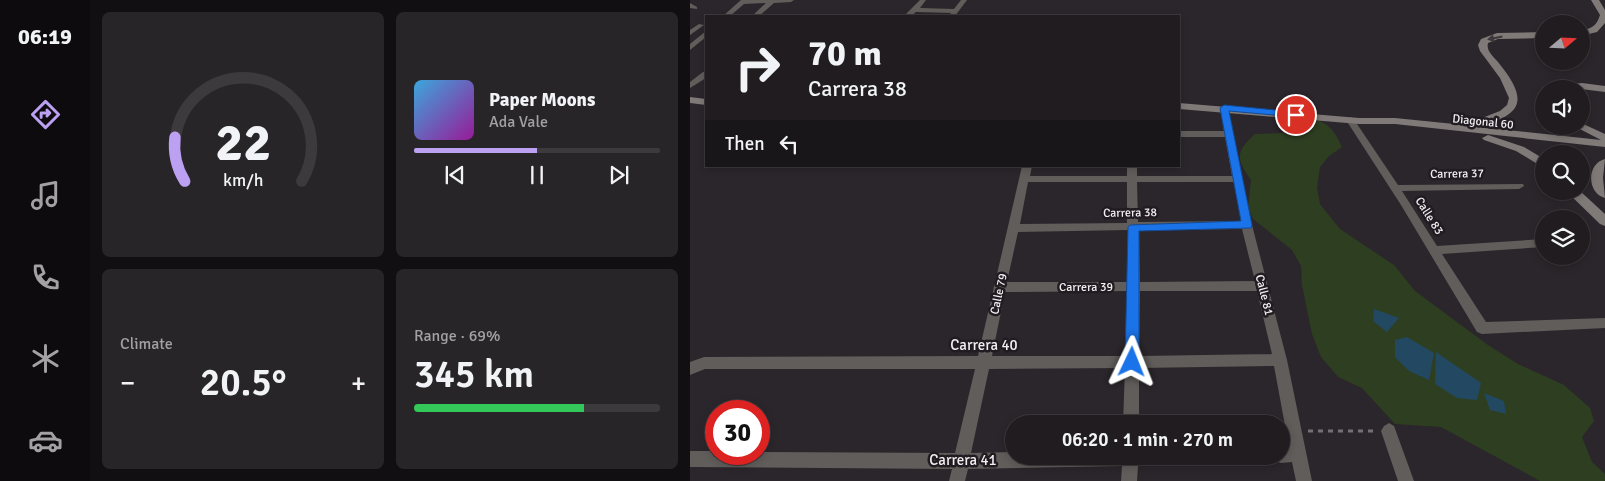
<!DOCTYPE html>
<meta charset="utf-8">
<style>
:root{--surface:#201c20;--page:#282529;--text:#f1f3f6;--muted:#a2a1a5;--line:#3d3a3e;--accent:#bca0f2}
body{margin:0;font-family:Signika,sans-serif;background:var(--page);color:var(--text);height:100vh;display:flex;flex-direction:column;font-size:19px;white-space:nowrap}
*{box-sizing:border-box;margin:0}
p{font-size:16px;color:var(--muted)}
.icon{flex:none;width:28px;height:28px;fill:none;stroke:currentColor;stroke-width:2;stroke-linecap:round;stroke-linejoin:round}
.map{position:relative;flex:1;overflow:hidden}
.side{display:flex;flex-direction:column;gap:12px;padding:12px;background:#120f12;width:600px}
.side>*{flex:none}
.banner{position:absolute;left:15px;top:15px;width:475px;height:152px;border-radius:0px;box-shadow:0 2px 8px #0003,0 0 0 1px var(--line);background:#201c20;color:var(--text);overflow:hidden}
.needle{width:32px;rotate:71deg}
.tools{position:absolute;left:845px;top:15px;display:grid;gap:10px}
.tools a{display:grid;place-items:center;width:55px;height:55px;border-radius:50%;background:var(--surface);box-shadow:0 2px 8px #0003,0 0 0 1px var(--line);font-size:25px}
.speed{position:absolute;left:15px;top:400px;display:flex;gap:10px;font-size:25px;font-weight:700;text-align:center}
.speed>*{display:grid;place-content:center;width:65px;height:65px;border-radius:50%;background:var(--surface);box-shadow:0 2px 8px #0003,0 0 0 1px var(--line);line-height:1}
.speed .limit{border:8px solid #d22;background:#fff;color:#111}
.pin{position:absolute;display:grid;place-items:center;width:42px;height:42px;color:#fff;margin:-21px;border:2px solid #fff;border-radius:50%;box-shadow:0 1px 5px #0007}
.me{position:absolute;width:55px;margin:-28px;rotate:2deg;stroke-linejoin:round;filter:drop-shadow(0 0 4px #0008)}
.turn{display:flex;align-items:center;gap:18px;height:105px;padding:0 20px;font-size:22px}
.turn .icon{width:65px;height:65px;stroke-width:2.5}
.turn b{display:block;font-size:35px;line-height:42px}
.then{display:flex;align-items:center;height:48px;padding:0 20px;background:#0003;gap:10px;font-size:19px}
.big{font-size:38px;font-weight:600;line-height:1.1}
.side .widget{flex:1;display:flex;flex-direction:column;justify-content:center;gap:8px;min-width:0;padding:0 18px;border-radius:8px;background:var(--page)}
.side .dial{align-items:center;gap:0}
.dial svg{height:130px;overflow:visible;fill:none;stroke:var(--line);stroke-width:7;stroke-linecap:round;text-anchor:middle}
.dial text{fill:var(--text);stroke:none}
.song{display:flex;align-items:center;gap:15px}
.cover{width:60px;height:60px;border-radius:8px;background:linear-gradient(135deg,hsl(200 70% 55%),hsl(300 70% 35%))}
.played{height:5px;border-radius:2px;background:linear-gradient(90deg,var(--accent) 50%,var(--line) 50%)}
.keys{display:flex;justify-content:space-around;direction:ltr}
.heat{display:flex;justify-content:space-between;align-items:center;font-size:28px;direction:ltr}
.charge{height:8px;border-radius:4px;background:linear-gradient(90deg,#34c759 69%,var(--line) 0)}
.side .tiles{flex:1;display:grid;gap:12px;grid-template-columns:repeat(2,1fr)}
.trip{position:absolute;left:315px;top:415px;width:285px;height:50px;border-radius:25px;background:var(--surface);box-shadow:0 2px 8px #0003,0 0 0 1px var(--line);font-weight:600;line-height:50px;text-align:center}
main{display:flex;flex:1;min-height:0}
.tabs{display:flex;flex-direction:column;width:90px;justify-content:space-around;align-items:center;background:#0d0b0d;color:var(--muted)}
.tabs .icon{width:35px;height:35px}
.tabs .current{color:var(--accent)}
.tabs b{font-size:22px;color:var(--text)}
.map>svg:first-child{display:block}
.green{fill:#2e3e21}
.water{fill:#224961}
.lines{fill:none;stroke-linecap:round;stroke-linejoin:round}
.path{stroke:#747074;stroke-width:3;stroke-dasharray:5 5;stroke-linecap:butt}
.minor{fill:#605d5b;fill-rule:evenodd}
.secondary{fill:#7f7a77;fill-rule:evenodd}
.oneway{fill:#3c383b}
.route{fill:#1a73e8;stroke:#114b97}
.labels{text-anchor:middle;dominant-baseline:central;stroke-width:5;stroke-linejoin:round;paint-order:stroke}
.street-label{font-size:12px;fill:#f2eff2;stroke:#201c21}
.near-street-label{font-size:15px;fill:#f2eff2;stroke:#201c21}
</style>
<main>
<nav class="tabs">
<b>06:19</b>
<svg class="icon current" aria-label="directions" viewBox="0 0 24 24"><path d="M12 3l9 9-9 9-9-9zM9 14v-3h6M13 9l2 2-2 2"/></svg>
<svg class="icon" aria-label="music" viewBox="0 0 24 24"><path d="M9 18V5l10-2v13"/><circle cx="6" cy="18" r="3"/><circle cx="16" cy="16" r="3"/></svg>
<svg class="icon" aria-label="phone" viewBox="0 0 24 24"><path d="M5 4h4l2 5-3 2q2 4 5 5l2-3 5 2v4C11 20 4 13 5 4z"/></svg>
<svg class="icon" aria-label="climate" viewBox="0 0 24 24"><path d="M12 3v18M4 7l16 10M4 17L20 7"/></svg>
<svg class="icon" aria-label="car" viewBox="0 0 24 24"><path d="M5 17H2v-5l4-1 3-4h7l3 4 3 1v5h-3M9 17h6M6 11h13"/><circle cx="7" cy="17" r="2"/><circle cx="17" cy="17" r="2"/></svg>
</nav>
<section class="side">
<div class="tiles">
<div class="widget dial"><svg viewBox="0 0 100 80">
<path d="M14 69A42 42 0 1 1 86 69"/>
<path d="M14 69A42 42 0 0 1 8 42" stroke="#bca0f2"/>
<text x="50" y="56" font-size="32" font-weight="700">22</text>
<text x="50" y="72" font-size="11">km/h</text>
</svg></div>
<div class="widget">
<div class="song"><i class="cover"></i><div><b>Paper Moons</b><p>Ada Vale</p></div></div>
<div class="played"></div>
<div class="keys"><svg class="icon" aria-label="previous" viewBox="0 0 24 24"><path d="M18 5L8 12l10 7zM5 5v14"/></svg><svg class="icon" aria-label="pause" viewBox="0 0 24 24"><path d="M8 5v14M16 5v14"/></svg><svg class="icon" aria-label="next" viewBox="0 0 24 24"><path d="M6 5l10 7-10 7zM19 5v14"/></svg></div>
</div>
<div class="widget"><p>Climate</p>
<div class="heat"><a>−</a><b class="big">20.5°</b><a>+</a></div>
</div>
<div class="widget"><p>Range · 69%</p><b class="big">345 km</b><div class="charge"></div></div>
</div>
</section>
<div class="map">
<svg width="915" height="481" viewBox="0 0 915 481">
<rect width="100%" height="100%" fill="#2a262b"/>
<path class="green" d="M 622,118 C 640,124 644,130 652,147 L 639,156 L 630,167 L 627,188 L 630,204 L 650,229 L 704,265 L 725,291 L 798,345 L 828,364 L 874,385 L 900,408 L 904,421 L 892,437 L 902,462 L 915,474 L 915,481 L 850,481 L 751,427 L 705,424 L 672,388 L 648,377 L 631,357 L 622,334 L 612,285 L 611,266 L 602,250 L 563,219 L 558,207 L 561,180 C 546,159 545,152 565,134 L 593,133 L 600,130 L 604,120 Z"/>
<path class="water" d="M 684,309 L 709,318 L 697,332 L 683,321 Z
M 717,337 L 744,353 L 739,380 L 719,371 L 705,357 L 705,340 Z
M 746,352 L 791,383 L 787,400 L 767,398 L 745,384 Z
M 794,393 L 814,401 L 816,414 L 800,410 Z"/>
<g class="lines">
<path class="path" d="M 618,431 L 685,431"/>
<path class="minor" d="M 51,0 L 104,0 L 101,2 L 84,3 L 69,16 L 62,16 L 76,3 L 54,4 L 40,16 L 33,16 Z
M 230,0 L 236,0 L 230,8 L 264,9 L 271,0 L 277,0 L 265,16 L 259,16 L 261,13 L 226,12 L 221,16 L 214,16 Z
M 0,3 L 7,7 L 7,9 L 0,8 Z
M 9,24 L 14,25 L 0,35 L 0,30 Z
M 16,31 L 16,37 L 0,50 L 0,44 Z
M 13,72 L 16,72 L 16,78 L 0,88 L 0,82 Z
M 534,105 L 538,108 L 562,225 L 597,360 L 622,481 L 606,481 L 602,462 L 591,463 L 585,461 L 584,456 L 591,456 L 591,447 L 599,447 L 584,366 L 449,368 L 449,424 L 433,424 L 435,368 L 299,369 L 281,453 L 324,452 L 324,456 L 554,456 L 552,462 L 546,464 L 448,466 L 447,481 L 431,481 L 432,466 L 278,469 L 275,481 L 259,481 L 262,469 L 0,467 L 0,451 L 26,451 L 26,454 L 69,454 L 69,452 L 265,453 L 285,369 L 15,369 L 0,375 L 0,362 L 14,357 L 288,356 L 332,166 L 342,166 L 340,176 L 437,176 L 437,166 L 447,166 L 447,176 L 542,176 L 535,137 L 489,137 L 489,131 L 534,131 L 530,108 ZM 338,182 L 437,182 L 437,223 L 330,224 ZM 447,182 L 544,182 L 551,221 L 448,222 ZM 552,229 L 565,281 L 450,282 L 449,230 ZM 438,230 L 438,282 L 317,282 L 328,232 ZM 438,291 L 436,356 L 302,356 L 315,292 ZM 450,291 L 567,291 L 582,354 L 449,356 Z
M 660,117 L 663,118 L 708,185 L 833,184 L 834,186 L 829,189 L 712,191 L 747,246 L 854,239 L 854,247 L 752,254 L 796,322 L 915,318 L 915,328 L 792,334 L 787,332 L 711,205 L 656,120 Z
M 699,423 L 704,426 L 724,481 L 708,481 L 691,431 L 694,426 Z"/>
<path class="secondary" d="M 901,0 L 909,0 L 915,10 L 915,23 L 907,32 L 891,36 L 891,30 C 902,29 907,25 910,15 Z
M 854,32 L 854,38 L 808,39 L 798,43 C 796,51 803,56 808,62 C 838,99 835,114 788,127 L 911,140 L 884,126 L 891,126 L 891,123 L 915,134 L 915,147 L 705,124 L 669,124 L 489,109 L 489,103 L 669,118 L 705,118 L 774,125 L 810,111 L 817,105 L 819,98 L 810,78 L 790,51 L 788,45 L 791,39 L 807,33 Z
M 892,83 L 915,86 L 915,92 L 891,89 L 863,89 L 874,85 Z
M 0,97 L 16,99 L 16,105 L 0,103 Z
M 798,135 L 834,147 L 854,159 L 854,168 L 826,151 L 794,140 L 792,138 Z
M 915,159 L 913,178 L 915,198 C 897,193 896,164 915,159 Z
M 876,191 L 890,191 L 915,214 L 915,226 L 910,224 Z"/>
</g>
<defs><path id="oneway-solid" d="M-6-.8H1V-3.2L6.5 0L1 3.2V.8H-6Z" transform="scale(1.25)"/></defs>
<use class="oneway" href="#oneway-solid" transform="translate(805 38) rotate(169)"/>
<path class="route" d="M 534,105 L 606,112 L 610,115 L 606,117 L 539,111 L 562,225 L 561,228 L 449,231 L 449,362 L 447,367 L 442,369 L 437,367 L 435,362 L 438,227 L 440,225 L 551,221 L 530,108 Z"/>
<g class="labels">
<g class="street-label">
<text transform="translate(793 122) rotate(6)">Diagonal 60</text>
<text transform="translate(767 174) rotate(-1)">Carrera 37</text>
<text transform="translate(440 213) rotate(-1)">Carrera 38</text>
<text transform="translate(739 216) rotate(58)">Calle 83</text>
<text x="396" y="287">Carrera 39</text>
<text transform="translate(309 294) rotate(-78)">Calle 79</text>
<text transform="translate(574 295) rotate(76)">Calle 81</text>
</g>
<g class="near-street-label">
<text x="294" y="345">Carrera 40</text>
<text x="273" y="460">Carrera 41</text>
</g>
</g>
</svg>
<div class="tools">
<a><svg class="needle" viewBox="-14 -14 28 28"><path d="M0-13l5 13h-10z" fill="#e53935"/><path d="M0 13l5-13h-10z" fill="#a2a1a5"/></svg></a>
<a><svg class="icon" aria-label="sound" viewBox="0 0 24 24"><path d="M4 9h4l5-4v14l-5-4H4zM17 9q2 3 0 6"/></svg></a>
<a><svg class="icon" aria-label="search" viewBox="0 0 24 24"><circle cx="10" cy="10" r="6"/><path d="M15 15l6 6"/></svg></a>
<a><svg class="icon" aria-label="layers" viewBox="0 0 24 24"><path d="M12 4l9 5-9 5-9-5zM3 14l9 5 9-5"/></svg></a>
</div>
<div class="speed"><div class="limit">30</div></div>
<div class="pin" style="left:606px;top:115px;background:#d93025"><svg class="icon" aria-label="arrive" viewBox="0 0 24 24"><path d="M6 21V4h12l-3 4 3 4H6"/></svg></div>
<svg class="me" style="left:442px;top:362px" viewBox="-20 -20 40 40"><path d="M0-17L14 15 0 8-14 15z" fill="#1a73e8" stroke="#fff" stroke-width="4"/></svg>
<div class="trip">06:20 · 1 min · 270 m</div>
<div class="banner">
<div class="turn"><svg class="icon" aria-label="right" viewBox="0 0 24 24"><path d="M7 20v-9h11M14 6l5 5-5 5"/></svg><div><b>70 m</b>Carrera 38</div></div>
<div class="then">Then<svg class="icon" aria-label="left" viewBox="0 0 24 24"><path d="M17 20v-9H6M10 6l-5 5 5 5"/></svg></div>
</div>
</div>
</main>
